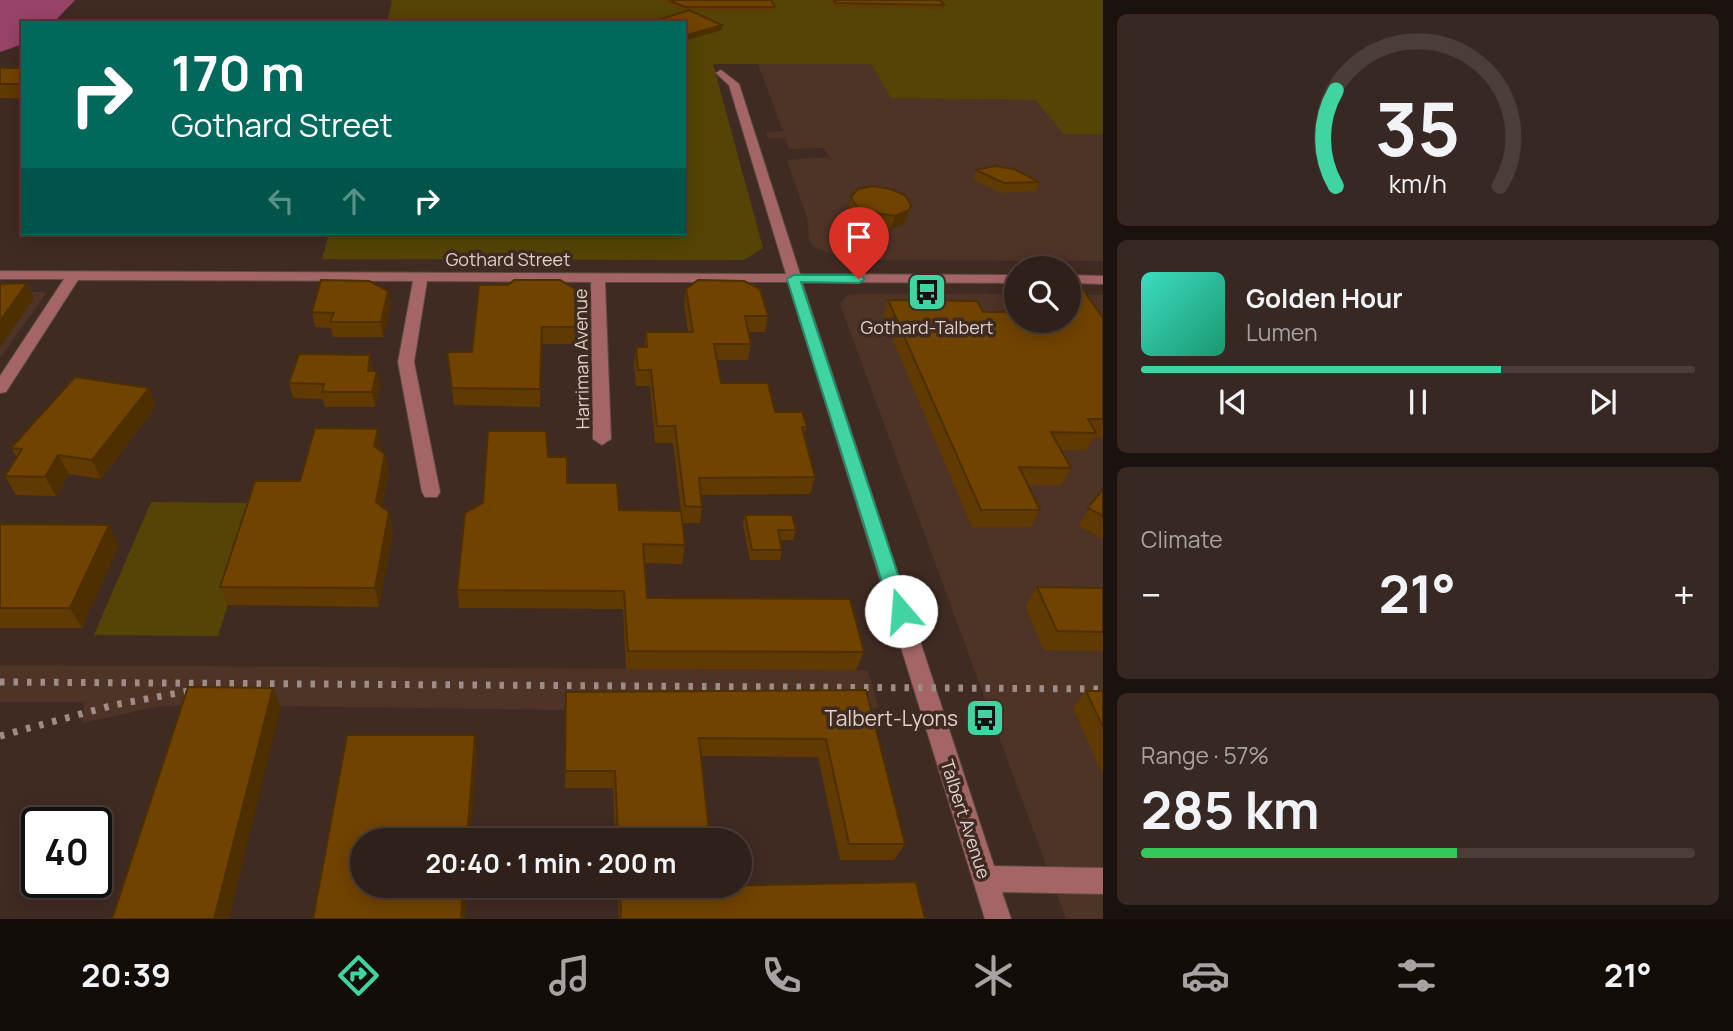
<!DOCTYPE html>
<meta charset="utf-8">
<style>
:root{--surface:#30201a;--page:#382823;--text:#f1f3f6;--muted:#a8a3a2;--line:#4b3e39;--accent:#3fd4a2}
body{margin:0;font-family:Manrope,sans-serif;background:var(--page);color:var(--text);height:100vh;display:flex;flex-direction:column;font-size:26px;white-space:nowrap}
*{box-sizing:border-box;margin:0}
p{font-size:23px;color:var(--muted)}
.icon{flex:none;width:38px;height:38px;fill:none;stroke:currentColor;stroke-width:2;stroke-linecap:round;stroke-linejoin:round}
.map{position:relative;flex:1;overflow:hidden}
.side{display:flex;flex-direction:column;gap:14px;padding:14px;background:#1a120e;width:630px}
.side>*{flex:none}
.guide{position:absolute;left:21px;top:21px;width:665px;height:214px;border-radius:0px;box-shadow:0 4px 18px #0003,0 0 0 2px var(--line);background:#00695c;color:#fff;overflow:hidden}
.controls{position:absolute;left:1004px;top:256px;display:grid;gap:14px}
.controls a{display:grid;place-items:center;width:77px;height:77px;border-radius:50%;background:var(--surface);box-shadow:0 4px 18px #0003,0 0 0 2px var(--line);font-size:35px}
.speed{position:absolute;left:21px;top:807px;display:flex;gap:14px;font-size:35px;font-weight:700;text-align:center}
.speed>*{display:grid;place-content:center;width:91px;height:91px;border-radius:50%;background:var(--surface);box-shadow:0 4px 18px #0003,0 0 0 2px var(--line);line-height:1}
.speed .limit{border:4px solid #111;border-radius:10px;background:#fff;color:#111}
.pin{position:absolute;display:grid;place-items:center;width:60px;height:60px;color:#fff;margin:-72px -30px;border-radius:50% 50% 50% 0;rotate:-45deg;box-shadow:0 0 7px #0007}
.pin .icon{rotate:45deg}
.me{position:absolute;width:77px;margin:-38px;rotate:342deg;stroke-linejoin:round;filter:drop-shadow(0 0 5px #0008)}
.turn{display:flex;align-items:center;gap:24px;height:147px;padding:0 35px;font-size:32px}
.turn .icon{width:91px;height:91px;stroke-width:2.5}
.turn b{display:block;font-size:49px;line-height:60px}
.lanes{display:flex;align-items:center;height:66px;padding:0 35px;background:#0003;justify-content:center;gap:35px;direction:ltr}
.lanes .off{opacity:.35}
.big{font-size:52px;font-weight:700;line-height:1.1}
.side .tile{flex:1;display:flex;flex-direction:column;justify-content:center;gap:10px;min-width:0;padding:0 24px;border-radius:10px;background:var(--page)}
.side .dial{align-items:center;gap:0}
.dial svg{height:182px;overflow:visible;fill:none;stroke:var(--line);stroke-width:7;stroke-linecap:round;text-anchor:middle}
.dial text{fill:var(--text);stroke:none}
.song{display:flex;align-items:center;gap:21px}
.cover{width:84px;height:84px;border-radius:10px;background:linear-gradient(135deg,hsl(170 70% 55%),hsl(160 70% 35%))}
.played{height:7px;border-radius:4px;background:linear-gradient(90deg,var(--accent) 65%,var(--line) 65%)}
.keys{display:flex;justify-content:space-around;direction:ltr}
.heat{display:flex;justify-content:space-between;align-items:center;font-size:38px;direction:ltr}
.charge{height:10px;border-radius:5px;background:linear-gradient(90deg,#34c759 57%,var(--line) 0)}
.trip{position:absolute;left:350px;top:828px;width:402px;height:70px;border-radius:35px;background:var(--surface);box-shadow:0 4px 18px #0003,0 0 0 2px var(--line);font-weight:700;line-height:70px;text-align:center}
.tabs{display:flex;height:112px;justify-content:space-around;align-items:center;background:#130d0a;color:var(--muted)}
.tabs .icon{width:49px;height:49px}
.tabs .active{color:var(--accent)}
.tabs b{font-size:32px;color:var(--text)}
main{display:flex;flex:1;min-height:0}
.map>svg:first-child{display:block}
.built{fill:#4e3327}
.green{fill:#554405}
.water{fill:#974468}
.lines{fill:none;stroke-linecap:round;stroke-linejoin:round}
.minor-casing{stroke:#5c4941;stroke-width:2}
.minor{fill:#a36565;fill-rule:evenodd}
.rail{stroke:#9e8d87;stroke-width:7;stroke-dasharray:4.5 9;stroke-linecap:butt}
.wall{fill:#603a00}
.shaded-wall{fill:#4e2f00}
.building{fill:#704300;stroke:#4e2f00;stroke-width:2}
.route{fill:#3fd4a2;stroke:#298a69;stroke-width:2}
.labels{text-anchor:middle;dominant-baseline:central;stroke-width:7;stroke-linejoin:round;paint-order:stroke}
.street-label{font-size:18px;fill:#ded1cb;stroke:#402b23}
.poi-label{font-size:18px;fill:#ded1cb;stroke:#402b23}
.near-poi-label{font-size:21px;fill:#ded1cb;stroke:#402b23;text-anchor:end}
</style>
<main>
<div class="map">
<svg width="1103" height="919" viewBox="0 0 1103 919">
<rect width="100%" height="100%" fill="#402b23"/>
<path class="built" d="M 758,64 L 871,64 L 892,98 L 1035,100 L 1064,133 L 1103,134 L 1103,261 L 845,260 L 814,247 L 810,242 L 807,218 L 787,160 L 829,157 L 824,148 L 789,149 L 785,138 L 768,138 L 766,132 L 783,131 Z
M 0,292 L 47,292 L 0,358 Z
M 856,294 L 1017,294 L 1017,320 L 1069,320 L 1069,295 L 1103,295 L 1103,919 L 1066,919 L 840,304 L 847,295 Z
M 0,665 L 856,670 L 868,671 L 879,708 L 565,710 L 198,705 L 161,706 L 82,723 L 84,702 L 0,702 Z"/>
<path class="green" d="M 389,0 L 1103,0 L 1103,134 L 1064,134 L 1035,100 L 891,98 L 871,64 L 713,64 L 763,248 L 744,260 L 322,259 L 329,233 L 684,233 L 684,23 L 387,23 L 392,1 Z
M 151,502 L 260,503 L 218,636 L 94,635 Z"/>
<path class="water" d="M 0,0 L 75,0 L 53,23 L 23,23 L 23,44 L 0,52 Z"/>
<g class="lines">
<g class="minor-casing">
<path id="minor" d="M 721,70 L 739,84 L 800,274 L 1017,275 L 1017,283 L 802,282 L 994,866 L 1103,868 L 1103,894 L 1002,892 L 1011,919 L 985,919 L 788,282 L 605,282 L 611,439 L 602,445 L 593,439 L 591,282 L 427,281 L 414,362 L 440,492 L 437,497 L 425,497 L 422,492 L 398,362 L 413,281 L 78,280 L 6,392 L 0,393 L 0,376 L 64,279 L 0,279 L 0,271 L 786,274 L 729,85 L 716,73 Z
M 1069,275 L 1103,276 L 1103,284 L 1069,283 Z"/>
</g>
<use href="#minor" class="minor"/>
<path class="rail" d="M 0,682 L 1103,689
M 0,736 L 114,705 L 194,690"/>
</g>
<path class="wall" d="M 660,0 L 771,0 L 775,7 L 774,11 L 691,11 L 722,25 L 722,30 Z
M 831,0 L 940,0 L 944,5 L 943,9 L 835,7 Z
M 0,68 L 23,68 L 23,98 L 0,98 Z
M 976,170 L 1039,182 L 1036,191 L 1000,193 L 973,179 Z
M 851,197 L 907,219 L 904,224 L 890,230 L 861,225 L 853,221 L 848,211 Z
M 479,285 L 579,327 L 579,344 L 542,344 L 540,407 L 454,405 L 447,352 L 472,352 Z
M 686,289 L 768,316 L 765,332 L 748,332 L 751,344 L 748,360 L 717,360 L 721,383 L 775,412 L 807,427 L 804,436 L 815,477 L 810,494 L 701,495 L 702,507 L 700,523 L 682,523 L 685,545 L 682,564 L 645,563 L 647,598 L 864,652 L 856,670 L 626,669 L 623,609 L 459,608 L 457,590 L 483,503 L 548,457 L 567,483 L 619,510 L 681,511 L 673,443 L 655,443 L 650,386 L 636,386 L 634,363 L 636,347 L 644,347 L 646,332 L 688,332 L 684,305 Z
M 388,291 L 391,305 L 383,337 L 333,337 L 331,328 L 315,327 L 312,312 Z
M 888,300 L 983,312 L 1103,318 L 1103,437 L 1094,437 L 1086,450 L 1061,450 L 1071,468 L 1061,485 L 1028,485 L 1040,510 L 1031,527 L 972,527 L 883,317 Z
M 372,371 L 380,386 L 375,407 L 325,407 L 323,399 L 293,398 L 289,383 Z
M 156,406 L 101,479 L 69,474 L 56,496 L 16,495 L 5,476 L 17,457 L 11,448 Z
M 381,448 L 381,450 L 385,454 L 389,473 L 382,507 L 389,512 L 393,531 L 379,607 L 228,605 L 220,587 L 300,481 Z
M 1103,489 L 1103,538 L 1101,538 L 1078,526 Z
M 745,515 L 796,530 L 793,540 L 780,540 L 782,550 L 780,560 L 750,560 L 743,525 Z
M 0,524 L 119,545 L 82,628 L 0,628 Z
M 1037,587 L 1103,588 L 1103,651 L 1044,650 L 1025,607 Z
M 866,690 L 905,844 L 894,860 L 840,860 L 818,757 L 701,756 L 710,840 L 615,840 L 613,788 L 565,788 L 566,692 Z
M 1086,691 L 1103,691 L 1103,775 L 1073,708 Z
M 617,886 L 715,886 L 925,919 L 619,919 Z"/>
<path class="shaded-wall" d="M 722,25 L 722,30 L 684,41 L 684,36 Z
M 911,205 L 904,224 L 890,230 L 895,216 Z
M 27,283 L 34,298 L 0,347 L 0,321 Z
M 388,291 L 391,305 L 383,337 L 381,322 Z
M 542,327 L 542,344 L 540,407 L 540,389 Z
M 370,355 L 373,370 L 371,386 L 368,371 Z
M 377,371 L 380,386 L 375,407 L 372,392 Z
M 149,388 L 156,406 L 101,479 L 92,460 Z
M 378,429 L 381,448 L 378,464 L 374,446 Z
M 385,454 L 389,473 L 379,521 L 376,502 Z
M 58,455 L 69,474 L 56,496 L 45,477 Z
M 389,512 L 393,531 L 379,607 L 375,588 Z
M 109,525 L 119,545 L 82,628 L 70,608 Z
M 273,688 L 281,707 L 229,919 L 214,919 Z
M 475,735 L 477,753 L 471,840 L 467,840 Z
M 463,886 L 467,886 L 465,919 L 461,919 Z"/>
<path class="building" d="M 669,0 L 771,0 L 775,7 L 685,7 Z
M 834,0 L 940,0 L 944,5 L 836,3 Z
M 689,10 L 722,25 L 684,36 L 684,23 L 649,23 Z
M 0,68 L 23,68 L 23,84 L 0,84 Z
M 995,166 L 1014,169 L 1039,182 L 1004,183 L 976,170 Z
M 873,186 L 890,189 L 905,195 L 911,205 L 909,210 L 895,216 L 864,211 L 857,207 L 851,197 L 858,189 Z
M 321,280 L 369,281 L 388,291 L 381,322 L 330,322 L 334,313 L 312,312 Z
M 514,280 L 560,280 L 578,291 L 579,327 L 542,327 L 540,389 L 452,388 L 447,352 L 472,352 L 479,285 L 508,285 Z
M 698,280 L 744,281 L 760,289 L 768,316 L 745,316 L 751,344 L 714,344 L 721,383 L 768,383 L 775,412 L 802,412 L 807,427 L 802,427 L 815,477 L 699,478 L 702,507 L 685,506 L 675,426 L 657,426 L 651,370 L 638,370 L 636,347 L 647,347 L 646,332 L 693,332 L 686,289 Z
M 1069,280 L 1076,280 L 1103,318 L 1103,419 L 1088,419 L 1096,433 L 1051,432 L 1071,468 L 1019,467 L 1040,510 L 981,510 L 888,300 L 977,301 L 983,312 L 1017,312 L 1017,320 L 1069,320 Z
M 27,283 L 0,321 L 0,284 Z
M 299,354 L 370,355 L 368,371 L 377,371 L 372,392 L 322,392 L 324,384 L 289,383 Z
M 75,377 L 149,388 L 92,460 L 58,455 L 45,477 L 5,476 L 22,449 L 11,448 Z
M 315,428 L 378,429 L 374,446 L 385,454 L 376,502 L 389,512 L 375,588 L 220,587 L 255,481 L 300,481 Z
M 488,431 L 546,431 L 548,457 L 567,457 L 567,483 L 617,483 L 619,510 L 681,511 L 685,545 L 643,544 L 647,598 L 850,599 L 864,652 L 628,651 L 624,591 L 457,590 L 465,513 L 483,503 Z
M 1103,489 L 1103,516 L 1088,508 Z
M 745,515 L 792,515 L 796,530 L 778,530 L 782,550 L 752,550 Z
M 0,524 L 109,525 L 70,608 L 0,608 Z
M 1037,587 L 1103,588 L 1103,632 L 1057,631 Z
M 188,687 L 273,688 L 214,919 L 112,919 Z
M 866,690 L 905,844 L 849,844 L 826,739 L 699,738 L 710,840 L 618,840 L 615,771 L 565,771 L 566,692 Z
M 1086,691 L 1103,691 L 1103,727 Z
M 347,735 L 475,735 L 467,840 L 362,840 L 362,886 L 463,886 L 461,919 L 313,919 Z
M 916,882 L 925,919 L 621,919 L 620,886 L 715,886 Z"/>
<path class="route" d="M 794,275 L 859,275 L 865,279 L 859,283 L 801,282 L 910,611 L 907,617 L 901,619 L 894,617 L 891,611 L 787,279 Z"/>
<defs>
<g id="bus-square" transform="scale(2.0125)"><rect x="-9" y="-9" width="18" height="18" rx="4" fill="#3fd4a2" stroke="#402b23"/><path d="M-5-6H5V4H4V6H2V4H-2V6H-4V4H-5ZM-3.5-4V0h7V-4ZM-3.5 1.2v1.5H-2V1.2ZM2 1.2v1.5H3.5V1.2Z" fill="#111"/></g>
</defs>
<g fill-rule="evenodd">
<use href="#bus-square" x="927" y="292"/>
<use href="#bus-square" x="985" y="718"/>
</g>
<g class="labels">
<g class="street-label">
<text x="508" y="259">Gothard Street</text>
<text transform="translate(581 359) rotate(-91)">Harriman Avenue</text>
<text transform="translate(966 819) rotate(72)">Talbert Avenue</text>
</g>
<g class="poi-label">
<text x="927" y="327">Gothard-Talbert</text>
</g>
<g class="near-poi-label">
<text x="958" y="718">Talbert-Lyons</text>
</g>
</g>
</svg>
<div class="controls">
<a><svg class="icon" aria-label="search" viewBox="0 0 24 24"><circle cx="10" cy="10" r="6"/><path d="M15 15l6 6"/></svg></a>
</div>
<div class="speed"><div class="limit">40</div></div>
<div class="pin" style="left:859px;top:279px;background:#d93025"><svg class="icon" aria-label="arrive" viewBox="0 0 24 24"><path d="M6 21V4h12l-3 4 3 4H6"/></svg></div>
<svg class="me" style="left:901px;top:611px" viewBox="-20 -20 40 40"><circle r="19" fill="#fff"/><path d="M0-13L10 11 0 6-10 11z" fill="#3fd4a2"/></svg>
<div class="trip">20:40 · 1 min · 200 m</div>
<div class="guide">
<div class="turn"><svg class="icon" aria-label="right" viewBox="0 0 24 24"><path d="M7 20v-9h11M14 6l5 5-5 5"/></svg><div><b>170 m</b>Gothard Street</div></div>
<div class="lanes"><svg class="icon off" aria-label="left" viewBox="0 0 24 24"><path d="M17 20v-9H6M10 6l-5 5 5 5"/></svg><svg class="icon off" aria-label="ahead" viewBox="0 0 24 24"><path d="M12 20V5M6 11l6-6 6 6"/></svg><svg class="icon" aria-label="right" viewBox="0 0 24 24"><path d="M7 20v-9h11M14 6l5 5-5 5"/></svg></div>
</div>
</div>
<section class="side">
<div class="tile dial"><svg viewBox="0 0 100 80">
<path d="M14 69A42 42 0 1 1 86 69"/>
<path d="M14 69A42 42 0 0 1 14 27" stroke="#3fd4a2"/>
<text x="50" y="56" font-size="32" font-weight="700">35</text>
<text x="50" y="72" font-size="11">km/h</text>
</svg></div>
<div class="tile">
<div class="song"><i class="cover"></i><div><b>Golden Hour</b><p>Lumen</p></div></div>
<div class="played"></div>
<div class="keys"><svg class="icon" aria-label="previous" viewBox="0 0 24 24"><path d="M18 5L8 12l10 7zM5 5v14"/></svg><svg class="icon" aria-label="pause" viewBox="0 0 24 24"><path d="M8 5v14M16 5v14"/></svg><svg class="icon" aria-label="next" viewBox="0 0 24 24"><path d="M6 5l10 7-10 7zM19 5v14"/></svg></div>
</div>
<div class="tile"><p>Climate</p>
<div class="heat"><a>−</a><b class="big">21°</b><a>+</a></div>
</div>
<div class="tile"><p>Range · 57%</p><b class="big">285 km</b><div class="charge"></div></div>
</section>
</main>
<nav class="tabs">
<b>20:39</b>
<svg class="icon active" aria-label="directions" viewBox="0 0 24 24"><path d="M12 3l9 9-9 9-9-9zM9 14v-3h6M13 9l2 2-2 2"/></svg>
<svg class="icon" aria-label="music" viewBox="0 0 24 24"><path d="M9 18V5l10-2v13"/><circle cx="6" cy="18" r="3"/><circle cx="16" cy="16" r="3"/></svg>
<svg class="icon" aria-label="phone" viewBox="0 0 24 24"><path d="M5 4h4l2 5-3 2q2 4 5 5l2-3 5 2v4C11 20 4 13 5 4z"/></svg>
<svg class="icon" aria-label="climate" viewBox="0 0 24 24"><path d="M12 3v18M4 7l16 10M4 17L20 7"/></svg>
<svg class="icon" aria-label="car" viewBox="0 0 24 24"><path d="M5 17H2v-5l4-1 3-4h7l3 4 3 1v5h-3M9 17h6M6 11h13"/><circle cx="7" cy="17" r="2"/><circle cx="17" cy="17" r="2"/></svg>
<svg class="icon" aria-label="filters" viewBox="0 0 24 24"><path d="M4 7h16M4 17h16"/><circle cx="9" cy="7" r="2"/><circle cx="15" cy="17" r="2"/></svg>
<b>21°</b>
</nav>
